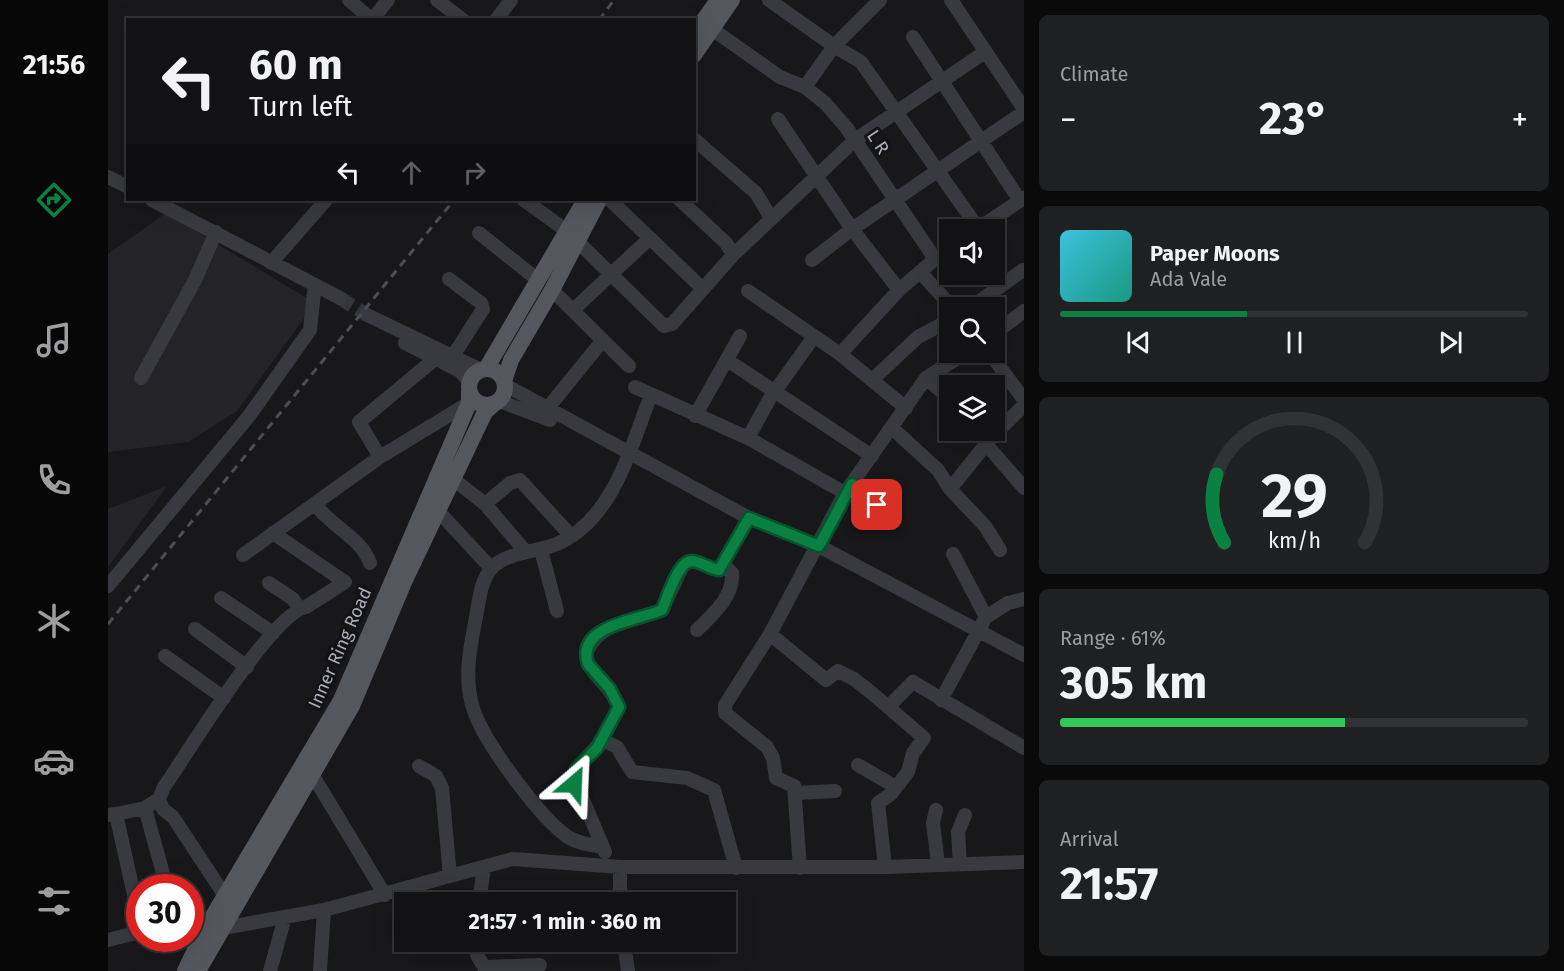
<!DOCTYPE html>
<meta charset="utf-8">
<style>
:root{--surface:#121214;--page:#1f2022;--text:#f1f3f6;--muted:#9c9ea0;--line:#313234;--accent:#0b8043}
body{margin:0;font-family:"Fira Sans",sans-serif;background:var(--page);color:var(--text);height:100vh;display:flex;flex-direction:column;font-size:22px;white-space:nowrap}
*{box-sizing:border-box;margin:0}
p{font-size:20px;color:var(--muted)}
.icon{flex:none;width:33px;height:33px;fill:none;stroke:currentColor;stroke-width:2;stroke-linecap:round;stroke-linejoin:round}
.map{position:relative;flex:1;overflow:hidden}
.details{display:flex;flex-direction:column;gap:15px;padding:15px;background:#0a0a0b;width:540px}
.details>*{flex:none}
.hud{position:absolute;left:18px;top:18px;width:570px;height:183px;border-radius:0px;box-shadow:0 6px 24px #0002,0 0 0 2px var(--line);background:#121214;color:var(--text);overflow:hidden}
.tools{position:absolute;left:831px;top:219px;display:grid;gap:12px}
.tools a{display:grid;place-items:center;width:66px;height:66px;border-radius:0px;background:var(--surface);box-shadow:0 6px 24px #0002,0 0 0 2px var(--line);font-size:30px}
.speed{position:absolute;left:18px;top:874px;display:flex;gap:12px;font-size:30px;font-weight:700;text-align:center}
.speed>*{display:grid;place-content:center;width:78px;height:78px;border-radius:50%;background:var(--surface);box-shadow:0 6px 24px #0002,0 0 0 2px var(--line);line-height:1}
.speed .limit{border:9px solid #d22;background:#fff;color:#111}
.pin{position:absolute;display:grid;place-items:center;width:51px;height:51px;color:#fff;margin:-26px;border-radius:12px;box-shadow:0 3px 9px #0006}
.me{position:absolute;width:66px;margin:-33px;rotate:26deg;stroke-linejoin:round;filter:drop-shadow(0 0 4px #0008)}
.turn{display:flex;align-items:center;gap:21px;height:126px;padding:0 24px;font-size:27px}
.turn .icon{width:78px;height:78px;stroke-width:2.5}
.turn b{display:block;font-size:42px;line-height:51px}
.lanes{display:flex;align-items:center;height:57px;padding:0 24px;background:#0003;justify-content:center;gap:30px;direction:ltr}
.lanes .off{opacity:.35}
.big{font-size:45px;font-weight:700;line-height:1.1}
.details .card{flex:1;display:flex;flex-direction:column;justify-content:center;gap:9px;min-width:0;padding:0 21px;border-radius:9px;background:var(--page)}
.details .dial{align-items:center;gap:0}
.dial svg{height:156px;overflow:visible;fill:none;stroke:var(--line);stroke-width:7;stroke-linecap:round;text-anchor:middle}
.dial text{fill:var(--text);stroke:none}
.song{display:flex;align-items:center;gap:18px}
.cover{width:72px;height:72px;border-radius:9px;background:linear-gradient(135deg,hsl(190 70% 55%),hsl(170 70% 35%))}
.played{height:6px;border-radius:3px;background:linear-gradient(90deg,var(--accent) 40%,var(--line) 40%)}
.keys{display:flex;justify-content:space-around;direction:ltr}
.heat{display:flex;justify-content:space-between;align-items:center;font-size:33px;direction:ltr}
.charge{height:9px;border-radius:4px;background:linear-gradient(90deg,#34c759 61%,var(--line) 0)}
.trip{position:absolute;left:286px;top:892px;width:342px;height:60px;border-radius:0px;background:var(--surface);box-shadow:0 6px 24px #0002,0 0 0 2px var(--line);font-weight:700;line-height:60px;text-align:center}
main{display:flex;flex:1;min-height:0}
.dock{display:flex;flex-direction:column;width:108px;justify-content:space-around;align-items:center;background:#070708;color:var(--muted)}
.dock .icon{width:42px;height:42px}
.dock .selected{color:var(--accent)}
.dock b{font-size:27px;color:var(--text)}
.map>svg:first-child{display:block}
.built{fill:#242428}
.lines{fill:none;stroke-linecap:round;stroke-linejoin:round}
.minor-tunnel{stroke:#35363b;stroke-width:14;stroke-dasharray:14 7;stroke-linecap:butt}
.minor{stroke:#393a40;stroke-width:14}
.major{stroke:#55575f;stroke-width:16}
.rail{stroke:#4c4e55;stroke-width:3;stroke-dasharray:8 6;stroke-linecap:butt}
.route-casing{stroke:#07532c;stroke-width:15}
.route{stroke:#0b8043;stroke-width:10}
.labels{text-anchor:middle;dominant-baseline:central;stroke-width:6;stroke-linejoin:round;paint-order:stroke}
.street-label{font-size:18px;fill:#aaaebb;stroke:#131316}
</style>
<main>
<nav class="dock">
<b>21:56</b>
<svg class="icon selected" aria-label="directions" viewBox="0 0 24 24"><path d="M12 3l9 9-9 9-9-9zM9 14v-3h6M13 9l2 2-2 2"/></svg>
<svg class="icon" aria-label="music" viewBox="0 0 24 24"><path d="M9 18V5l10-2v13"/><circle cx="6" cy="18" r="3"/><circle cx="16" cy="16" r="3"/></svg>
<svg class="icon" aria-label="phone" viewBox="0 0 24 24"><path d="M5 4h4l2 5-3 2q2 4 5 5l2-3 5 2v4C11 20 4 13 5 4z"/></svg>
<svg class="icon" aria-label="climate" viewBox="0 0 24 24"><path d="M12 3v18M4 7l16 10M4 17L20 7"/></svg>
<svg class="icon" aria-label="car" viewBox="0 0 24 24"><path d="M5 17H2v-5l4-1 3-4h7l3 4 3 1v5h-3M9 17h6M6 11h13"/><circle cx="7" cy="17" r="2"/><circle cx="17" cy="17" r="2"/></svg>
<svg class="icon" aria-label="filters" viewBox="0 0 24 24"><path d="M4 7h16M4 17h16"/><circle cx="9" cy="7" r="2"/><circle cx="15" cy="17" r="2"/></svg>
</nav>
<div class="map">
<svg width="916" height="971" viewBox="0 0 916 971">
<rect width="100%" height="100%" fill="#18181b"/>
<path class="built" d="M 58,213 L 207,303 L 129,411 L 80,442 L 0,452 L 0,254 Z
M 59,486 L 0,567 L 0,509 Z"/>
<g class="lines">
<path class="minor-tunnel" d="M 232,298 L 259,315"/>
<path class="minor" d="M 241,0 L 264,20
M 329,0 L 355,20
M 661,0 L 726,46 L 753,62 L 870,228
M 843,0 L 916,109
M 264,20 L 280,0
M 388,20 L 403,0
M 604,29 L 672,77 L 697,87 L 717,103 L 738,127 L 827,259 L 812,272 L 845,308
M 805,37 L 912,201
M 697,87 L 726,46 L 772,0
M 670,119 L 744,229 L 791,290
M 586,139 L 648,193 L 663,218
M 0,177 L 20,187
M 44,200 L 232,298
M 416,200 L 459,231
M 502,200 L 595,289
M 572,200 L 618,243 L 625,255
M 868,230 L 916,198
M 371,233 L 430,280
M 469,241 L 556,326 L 564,324 L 625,255 L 747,140 L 877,52
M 827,259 L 842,248
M 704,260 L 744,229 L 916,112
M 163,263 L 218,200
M 341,279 L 373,303 L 375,309 L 345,356
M 444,290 L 521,366
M 640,291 L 732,354 L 798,408
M 862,308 L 915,270
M 465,310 L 542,238
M 259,315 L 373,370
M 886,334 L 916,311
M 297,343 L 352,371 L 361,381
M 881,352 L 916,400
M 732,354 L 791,290 L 812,272
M 619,360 L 764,456
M 33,378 L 87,280 L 108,232
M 818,378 L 842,399
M 764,380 L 810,337 L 842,320
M 397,385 L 641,518 L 711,546 L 916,655
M 527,387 L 640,438 L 737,493
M 391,401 L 442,420
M 439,409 L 495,340
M 587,416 L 632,336
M 784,428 L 830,470 L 842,489 L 877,526 L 892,550
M 640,438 L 662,398 L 705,338
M 878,444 L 916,488
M 272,457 L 251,422 L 328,358
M 345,479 L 377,504 L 417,551
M 744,484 L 782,516
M 842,489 L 883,438 L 916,405
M 207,504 C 222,526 253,537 262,563
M 377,504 L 402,483 L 412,480 L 463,536
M 330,511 L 383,568
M 433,550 L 449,611
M 845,554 L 878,617
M 135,555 L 272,457 L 361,403
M 161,583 L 185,599 L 191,608
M 0,586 L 141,416 L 202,330 L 206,292
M 113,598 L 165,633
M 87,629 L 139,667
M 589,630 C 604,615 626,597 624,573 L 615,565
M 662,634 L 718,680 L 730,671 L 746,679 L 765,694 L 816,738 L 805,753 L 800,772 L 783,794 L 770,803 L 777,867
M 57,656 L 116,698
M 833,700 L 878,617 L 900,603 L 916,599
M 781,706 L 805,682 L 916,748
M 494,740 L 509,747 L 524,772 L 579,778 L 606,790 L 628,868
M 750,765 L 788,787
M 311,766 L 328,776 L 334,788 L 342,876
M 204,774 L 277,895
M 688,793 L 727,791
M 51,799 L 55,809 L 65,817 L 117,896
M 828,810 L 825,823 L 830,864
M 8,814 L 37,808
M 0,815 L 8,814 L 32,922
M 495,847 C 483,845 471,844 460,837 C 432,818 377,743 366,711 C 355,680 362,648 368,617 C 371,602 372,582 383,569 C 397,552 430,552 449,544 C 506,519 522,448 543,395
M 497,852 L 465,776 L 468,769 L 493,742 L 511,707 C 506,687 475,672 479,651 C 494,619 526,623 554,610 L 575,565 L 585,561 L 611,570 L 641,518
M 852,864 L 850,832 L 857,815
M 692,868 L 686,786 L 668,778 L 665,758 L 659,747 L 617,713 L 617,705 L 662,634 L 737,493 L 818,378 L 859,352
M 59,888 L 37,808 L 51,799 L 56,787 C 80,753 163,614 198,607 L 237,582 L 165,533
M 371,902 L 485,903
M 371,903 L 376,867
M 512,903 L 512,867
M 82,930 L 115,928 L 216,910 L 405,859 L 512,867 L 777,867 L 916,862
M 0,940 L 32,932
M 369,942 L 369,955 L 376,967 L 432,965
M 516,942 L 520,971
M 162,971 L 177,917
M 212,971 L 216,910"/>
<path class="major" d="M 586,34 L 610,0
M 586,55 L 624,0
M361 387a18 18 0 1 1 36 0a18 18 0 1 1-36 0Z
M 378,369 L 477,200
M 396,381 L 403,360 L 444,290 L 491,200
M 77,971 L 96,931 L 233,700 L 361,403 L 361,392
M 90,971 L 244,706 L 297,580 L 377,412 L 386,404"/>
<path class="rail" d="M 491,20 L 506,0
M 0,624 L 346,200"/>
</g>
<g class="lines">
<g class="route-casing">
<path id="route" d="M 466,784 L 468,769 L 489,748 L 511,707 L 502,689 L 480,664 C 467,625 532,620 554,610 C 559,598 570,562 583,561 C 592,561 602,569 611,570 L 641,518 L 711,546 L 744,484 L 769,505"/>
</g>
<use href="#route" class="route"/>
</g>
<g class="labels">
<g class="street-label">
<text transform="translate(770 142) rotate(56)">L R</text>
<text transform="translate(232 648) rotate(-66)">Inner Ring Road</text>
</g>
</g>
</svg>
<div class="tools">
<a><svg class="icon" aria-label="sound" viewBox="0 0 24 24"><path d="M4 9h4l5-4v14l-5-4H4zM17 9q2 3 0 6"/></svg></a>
<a><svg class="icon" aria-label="search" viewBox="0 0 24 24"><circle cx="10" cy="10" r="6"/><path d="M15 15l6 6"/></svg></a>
<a><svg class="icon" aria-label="layers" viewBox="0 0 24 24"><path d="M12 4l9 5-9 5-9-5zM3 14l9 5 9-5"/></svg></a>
</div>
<div class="speed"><div class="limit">30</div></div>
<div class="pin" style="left:769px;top:505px;background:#d93025"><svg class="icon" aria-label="arrive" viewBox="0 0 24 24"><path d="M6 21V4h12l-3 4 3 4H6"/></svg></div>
<svg class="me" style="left:466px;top:784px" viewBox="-20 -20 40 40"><path d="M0-17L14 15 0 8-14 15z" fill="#0b8043" stroke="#fff" stroke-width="4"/></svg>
<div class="trip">21:57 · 1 min · 360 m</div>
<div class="hud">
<div class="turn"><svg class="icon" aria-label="left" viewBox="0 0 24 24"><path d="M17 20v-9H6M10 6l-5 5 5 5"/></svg><div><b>60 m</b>Turn left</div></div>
<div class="lanes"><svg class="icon" aria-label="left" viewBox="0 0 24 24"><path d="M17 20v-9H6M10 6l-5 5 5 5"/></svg><svg class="icon off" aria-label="ahead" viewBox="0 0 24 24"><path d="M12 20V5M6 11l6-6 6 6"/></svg><svg class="icon off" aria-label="right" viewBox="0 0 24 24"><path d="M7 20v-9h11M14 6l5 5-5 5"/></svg></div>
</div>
</div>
<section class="details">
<div class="card"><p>Climate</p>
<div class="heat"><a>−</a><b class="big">23°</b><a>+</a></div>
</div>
<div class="card">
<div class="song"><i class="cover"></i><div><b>Paper Moons</b><p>Ada Vale</p></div></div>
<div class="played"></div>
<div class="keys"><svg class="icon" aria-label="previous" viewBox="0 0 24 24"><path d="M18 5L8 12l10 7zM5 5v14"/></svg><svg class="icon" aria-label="pause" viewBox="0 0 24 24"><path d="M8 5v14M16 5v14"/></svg><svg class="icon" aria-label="next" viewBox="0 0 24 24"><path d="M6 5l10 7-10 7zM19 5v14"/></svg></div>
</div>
<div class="card dial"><svg viewBox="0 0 100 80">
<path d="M14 69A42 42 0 1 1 86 69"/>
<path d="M14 69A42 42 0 0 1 10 34" stroke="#0b8043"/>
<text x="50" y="56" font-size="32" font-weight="700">29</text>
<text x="50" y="72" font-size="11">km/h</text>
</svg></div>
<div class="card"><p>Range · 61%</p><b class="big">305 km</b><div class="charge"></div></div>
<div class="card"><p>Arrival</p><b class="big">21:57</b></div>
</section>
</main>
